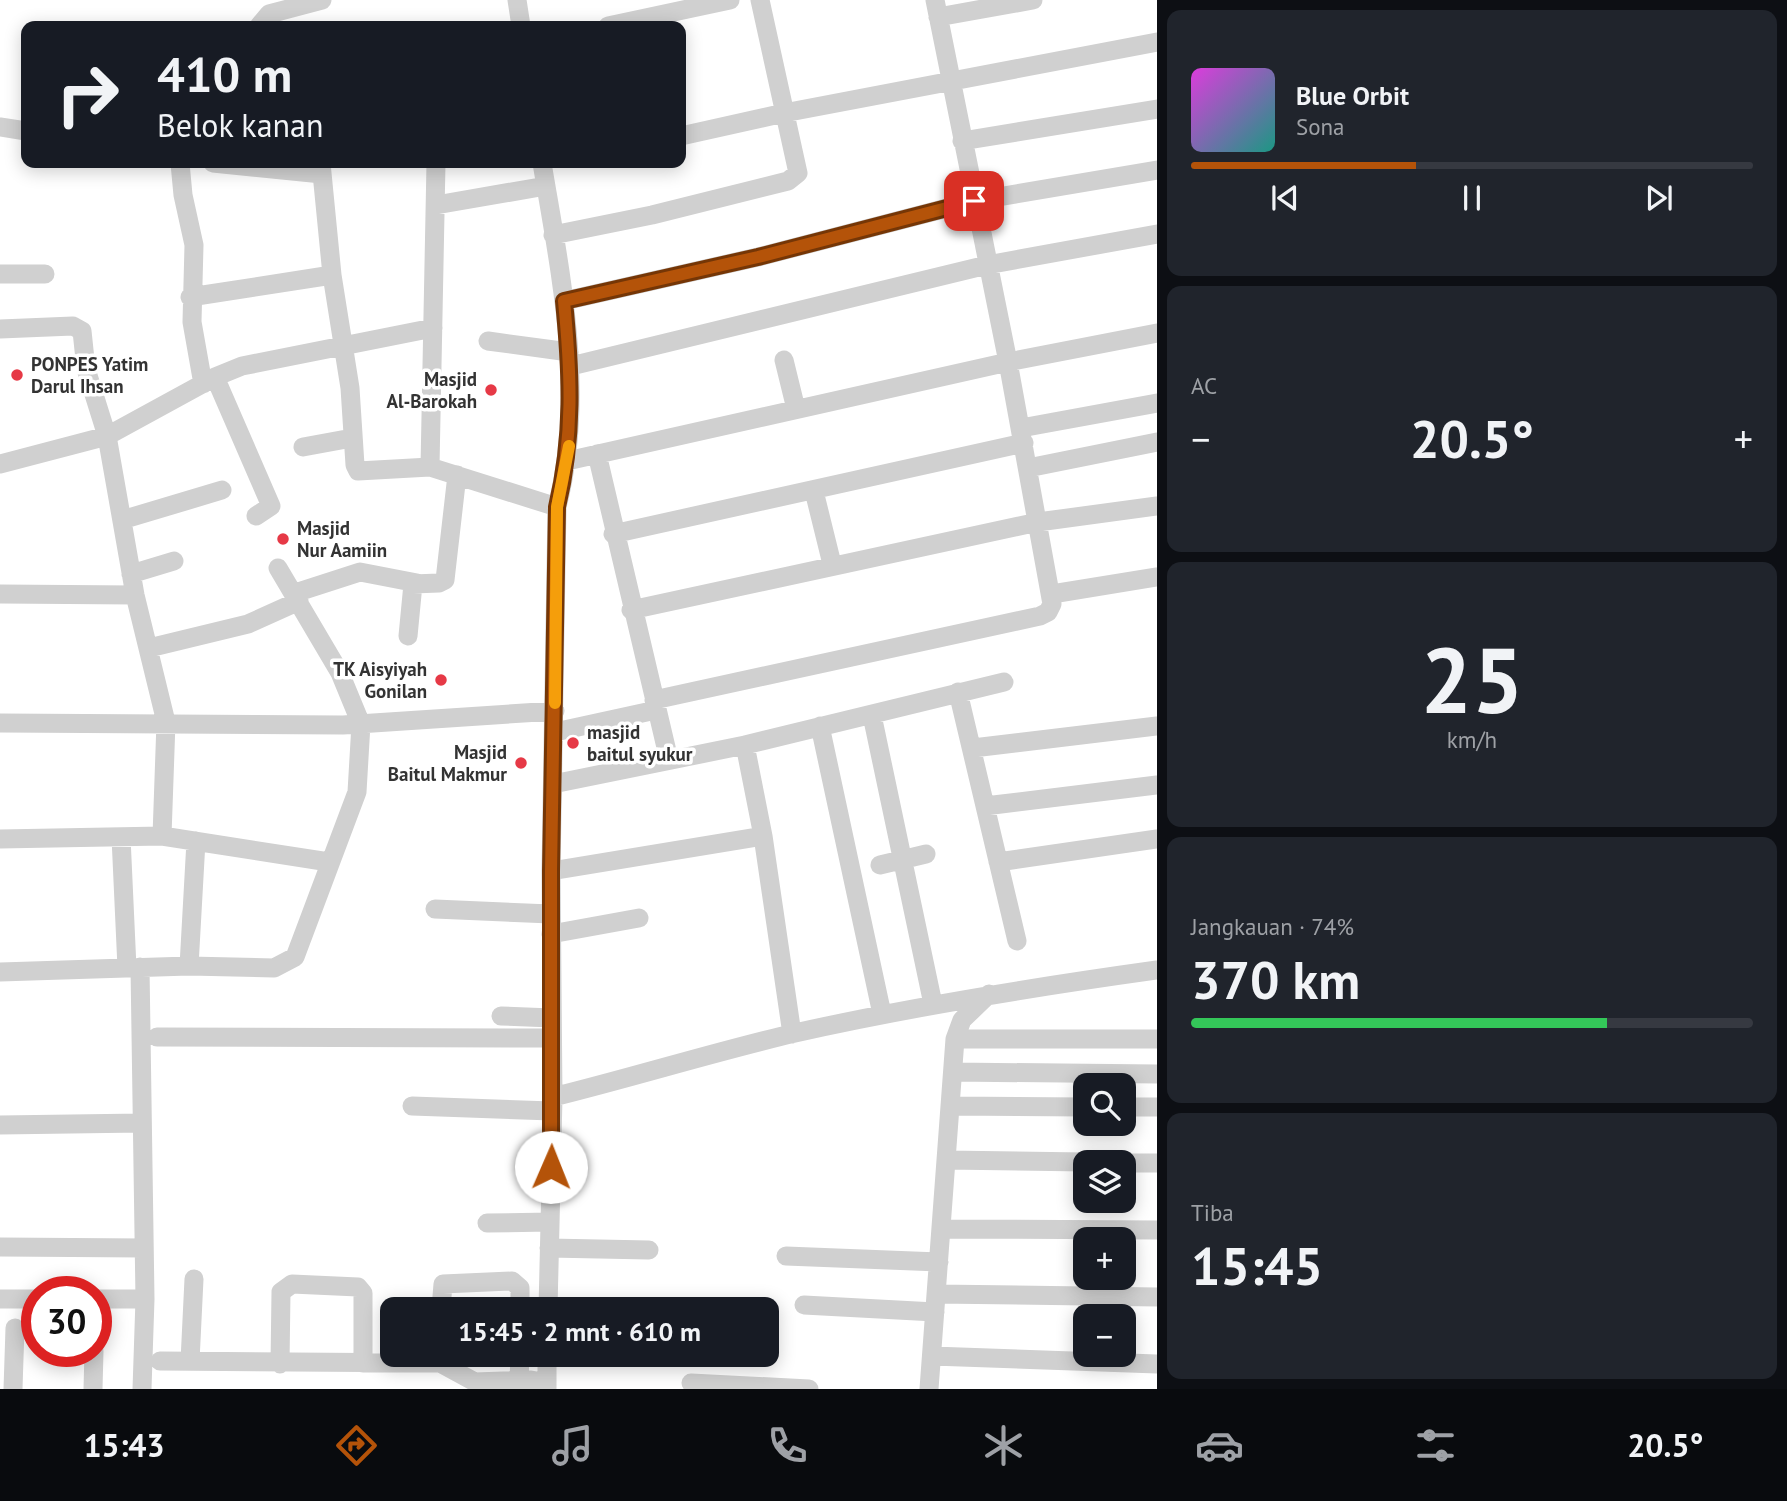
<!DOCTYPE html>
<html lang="id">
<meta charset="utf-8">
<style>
:root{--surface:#171b24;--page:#20242c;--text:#f1f3f6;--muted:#9ea1a6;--line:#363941;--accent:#b45309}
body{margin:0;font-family:"PT Sans",sans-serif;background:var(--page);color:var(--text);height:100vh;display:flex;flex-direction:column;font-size:26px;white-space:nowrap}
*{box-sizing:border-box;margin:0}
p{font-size:23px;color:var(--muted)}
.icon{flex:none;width:38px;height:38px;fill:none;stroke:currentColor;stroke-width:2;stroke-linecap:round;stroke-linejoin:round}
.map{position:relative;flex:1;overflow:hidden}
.sheet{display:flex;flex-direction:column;gap:10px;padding:10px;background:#0d0f14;width:630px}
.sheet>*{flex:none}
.guide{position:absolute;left:21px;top:21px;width:665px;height:147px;border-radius:14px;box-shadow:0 4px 18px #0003;background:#171b24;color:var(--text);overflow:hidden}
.buttons{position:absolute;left:1073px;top:1073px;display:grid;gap:14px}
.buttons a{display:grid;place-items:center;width:63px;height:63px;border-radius:14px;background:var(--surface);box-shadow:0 4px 18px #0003;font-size:35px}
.speed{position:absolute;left:21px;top:1276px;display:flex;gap:14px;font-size:35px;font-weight:700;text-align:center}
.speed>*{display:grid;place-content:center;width:91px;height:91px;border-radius:50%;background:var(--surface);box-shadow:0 4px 18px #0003;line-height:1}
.speed .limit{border:10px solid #d22;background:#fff;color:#111}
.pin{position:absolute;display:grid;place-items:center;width:60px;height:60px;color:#fff;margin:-30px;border-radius:14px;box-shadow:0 4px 10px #0006}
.me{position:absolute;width:77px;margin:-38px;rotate:1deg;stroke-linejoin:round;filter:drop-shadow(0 0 5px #0008)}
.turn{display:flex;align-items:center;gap:24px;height:147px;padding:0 21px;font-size:32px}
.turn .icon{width:91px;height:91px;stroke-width:2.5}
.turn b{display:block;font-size:49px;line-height:60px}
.big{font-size:52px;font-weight:800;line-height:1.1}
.sheet .card{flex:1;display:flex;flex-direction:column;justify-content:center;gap:10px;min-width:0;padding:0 24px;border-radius:14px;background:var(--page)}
.sheet .dial{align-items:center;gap:0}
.dial b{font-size:91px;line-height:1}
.song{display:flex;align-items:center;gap:21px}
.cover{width:84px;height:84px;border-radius:10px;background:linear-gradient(135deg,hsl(300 70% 55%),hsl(170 70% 35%))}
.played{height:7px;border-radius:4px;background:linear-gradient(90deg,var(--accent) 40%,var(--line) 40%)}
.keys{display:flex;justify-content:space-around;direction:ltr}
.heat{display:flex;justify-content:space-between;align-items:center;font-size:38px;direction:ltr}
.charge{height:10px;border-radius:5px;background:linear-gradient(90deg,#34c759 74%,var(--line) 0)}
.trip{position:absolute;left:380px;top:1297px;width:399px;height:70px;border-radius:14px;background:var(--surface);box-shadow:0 4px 18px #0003;font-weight:800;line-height:70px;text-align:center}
.dock{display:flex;height:112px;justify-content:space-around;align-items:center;background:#090b0e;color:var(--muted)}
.dock .icon{width:49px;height:49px}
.dock .active{color:var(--accent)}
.dock b{font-size:32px;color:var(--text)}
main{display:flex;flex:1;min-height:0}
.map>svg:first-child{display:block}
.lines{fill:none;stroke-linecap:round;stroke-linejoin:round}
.minor{stroke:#d0d0d0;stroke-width:19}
.route-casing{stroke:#753606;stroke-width:18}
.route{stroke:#b45309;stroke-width:12}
.slow{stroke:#f59e0b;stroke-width:12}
.poi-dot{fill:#e63946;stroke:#fff;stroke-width:2.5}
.labels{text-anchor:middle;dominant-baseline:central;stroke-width:7;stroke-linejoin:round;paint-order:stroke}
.poi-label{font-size:19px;font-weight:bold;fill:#333;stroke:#fff;text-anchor:start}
</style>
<main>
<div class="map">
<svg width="1157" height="1389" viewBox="0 0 1157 1389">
<rect width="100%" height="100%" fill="#fff"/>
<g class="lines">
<path class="minor" d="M 517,0 L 521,26
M 938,17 L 1033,0
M 259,26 L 269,14 L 322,0
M 608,26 L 730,0
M 0,127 L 26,131
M 681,136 L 784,113 L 1157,42
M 962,141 L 1157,109
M 180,163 L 183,195 L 194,245 L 192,322 L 203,384
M 213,163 L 322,174
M 321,163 L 332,275 L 350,388 L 355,465 L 358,471 L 430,467 L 557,507
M 542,163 C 561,276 586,393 557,507 L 551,871 L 553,1097 L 548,1309
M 436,205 L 546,186
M 553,235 L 652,215 L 788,181 L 798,173 L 760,0
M 0,274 L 45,274
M 190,297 L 332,275
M 564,301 L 758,257 L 974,201 L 1157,170
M 0,329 L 73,326 L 82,331 L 86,369 L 107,436 L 135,595 L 166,722 L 162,836
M 488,341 L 569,352
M 784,360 L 796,409
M 571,366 L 987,265 L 1157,234
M 215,377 L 271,506 L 256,516
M 1021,428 L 1157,403
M 303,447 L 352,438
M 597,454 L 669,760
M 567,461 L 1008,362 L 1157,333
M 0,464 L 107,436 L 215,377 L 242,366 L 433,328
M 430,467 L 436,163
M 1028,468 L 1157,442
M 814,491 L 832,564
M 122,520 L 222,490
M 613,534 L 1024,443
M 131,574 L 174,561
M 295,593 L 360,572 L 417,583
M 0,594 L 135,595
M 1052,594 L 1157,577
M 631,610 L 1038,522 L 1157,506
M 408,636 L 413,584 L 439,583 L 445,580 L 457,475
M 149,648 L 248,624 L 299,601
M 958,692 L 1017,941
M 654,700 L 1040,616 L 1048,612 L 1052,604 L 1008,362 L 935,0
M 873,720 L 933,1004
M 0,723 L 343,725 L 555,711
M 820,726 L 882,1014
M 555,732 L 656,710
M 973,748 L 1157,726
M 553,784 L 745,745
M 985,806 L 1157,785
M 121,837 L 127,968
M 0,839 L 162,836 L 329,862
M 998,862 L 1157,839
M 880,865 L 926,854
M 551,871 L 763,836
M 435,909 L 551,914
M 551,934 L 639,918
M 189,966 L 196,841
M 140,967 L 145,1299 L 142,1389
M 0,972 L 189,966 L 274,968 L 295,957 L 357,792 L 361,724 L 340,673 L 278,568
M 501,1016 L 552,1018
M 792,1034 L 763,836 L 745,745 L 1004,682
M 157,1037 L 552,1038
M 955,1039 L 1157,1039
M 953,1072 L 1157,1074
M 553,1097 C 634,1077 714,1052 795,1033 C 915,1006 1035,987 1157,970
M 412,1106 L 552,1111
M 950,1106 L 1085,1107
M 1124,1107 L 1157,1107
M 0,1125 L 142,1123
M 946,1160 L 1085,1162
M 1124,1163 L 1157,1163
M 487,1223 L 550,1222
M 941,1229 L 1157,1230
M 0,1247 L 144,1248
M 549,1248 L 649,1250
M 786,1256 L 939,1262
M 936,1294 L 1157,1297
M 0,1299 L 37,1299
M 96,1299 L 145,1299
M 804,1305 L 935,1312
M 441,1309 L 443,1284 L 512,1281 L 520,1288 L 520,1309
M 932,1356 L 1157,1364
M 160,1361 L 440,1363 L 475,1382 L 531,1380 L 547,1383
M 190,1361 L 194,1279
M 280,1364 L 281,1292 L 292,1284 L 358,1287 L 363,1293 L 363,1363
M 519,1381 L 520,1354
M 691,1383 L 809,1389
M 13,1389 L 15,1328
M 93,1389 L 94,1351
M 547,1389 L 547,1354
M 929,1389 L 955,1039 L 962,1020 L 989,994"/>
</g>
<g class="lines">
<g class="route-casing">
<path id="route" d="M 551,1167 L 551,871 L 557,507 C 574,436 571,373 564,301 L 758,257 L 974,201"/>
</g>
<use href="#route" class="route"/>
<path class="slow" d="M 555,703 L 557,507 L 569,446"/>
</g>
<g class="poi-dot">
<circle cx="17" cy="375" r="7"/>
<circle cx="491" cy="390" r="7"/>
<circle cx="283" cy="539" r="7"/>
<circle cx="441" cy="680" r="7"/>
<circle cx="573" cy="743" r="7"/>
<circle cx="521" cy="763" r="7"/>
</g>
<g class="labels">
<g class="poi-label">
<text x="31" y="364">PONPES Yatim<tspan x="31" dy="22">Darul Ihsan</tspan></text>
<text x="477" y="379" text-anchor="end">Masjid<tspan x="477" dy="22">Al-Barokah</tspan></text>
<text x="297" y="528">Masjid<tspan x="297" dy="22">Nur Aamiin</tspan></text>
<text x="427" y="669" text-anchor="end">TK Aisyiyah<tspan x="427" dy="22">Gonilan</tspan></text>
<text x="587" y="732">masjid<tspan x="587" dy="22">baitul syukur</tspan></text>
<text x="507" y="752" text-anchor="end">Masjid<tspan x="507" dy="22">Baitul Makmur</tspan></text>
</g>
</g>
</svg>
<div class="buttons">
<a><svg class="icon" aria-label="search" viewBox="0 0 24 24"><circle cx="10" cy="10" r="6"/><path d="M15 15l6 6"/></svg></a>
<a><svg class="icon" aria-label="layers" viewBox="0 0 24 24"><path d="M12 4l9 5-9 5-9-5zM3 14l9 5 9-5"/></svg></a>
<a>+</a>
<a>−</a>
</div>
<div class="speed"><div class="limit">30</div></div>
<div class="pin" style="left:974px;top:201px;background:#d93025"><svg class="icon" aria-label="arrive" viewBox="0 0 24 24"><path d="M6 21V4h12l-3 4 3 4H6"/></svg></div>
<svg class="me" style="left:551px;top:1167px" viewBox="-20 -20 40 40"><circle r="19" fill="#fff"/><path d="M0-13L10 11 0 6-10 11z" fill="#b45309"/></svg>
<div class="trip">15:45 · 2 mnt · 610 m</div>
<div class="guide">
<div class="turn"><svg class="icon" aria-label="right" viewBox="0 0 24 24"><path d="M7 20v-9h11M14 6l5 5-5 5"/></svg><div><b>410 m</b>Belok kanan</div></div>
</div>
</div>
<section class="sheet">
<div class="card">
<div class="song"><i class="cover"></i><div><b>Blue Orbit</b><p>Sona</p></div></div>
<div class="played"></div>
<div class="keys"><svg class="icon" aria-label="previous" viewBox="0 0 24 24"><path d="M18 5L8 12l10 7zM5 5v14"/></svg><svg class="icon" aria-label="pause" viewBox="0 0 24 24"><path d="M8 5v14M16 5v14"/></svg><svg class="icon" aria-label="next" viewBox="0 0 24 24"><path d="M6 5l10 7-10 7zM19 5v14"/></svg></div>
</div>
<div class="card"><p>AC</p>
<div class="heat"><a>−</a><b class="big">20.5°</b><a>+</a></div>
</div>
<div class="card dial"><b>25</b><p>km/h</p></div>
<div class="card"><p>Jangkauan · 74%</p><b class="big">370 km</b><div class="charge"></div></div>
<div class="card"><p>Tiba</p><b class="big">15:45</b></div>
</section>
</main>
<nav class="dock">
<b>15:43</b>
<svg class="icon active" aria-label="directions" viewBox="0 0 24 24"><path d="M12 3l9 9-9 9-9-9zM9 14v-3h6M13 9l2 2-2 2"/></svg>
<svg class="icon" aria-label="music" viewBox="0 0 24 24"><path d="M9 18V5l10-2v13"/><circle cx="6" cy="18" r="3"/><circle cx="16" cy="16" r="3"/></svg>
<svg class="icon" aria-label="phone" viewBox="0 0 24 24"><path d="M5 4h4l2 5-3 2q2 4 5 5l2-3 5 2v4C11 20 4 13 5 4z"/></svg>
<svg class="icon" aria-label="climate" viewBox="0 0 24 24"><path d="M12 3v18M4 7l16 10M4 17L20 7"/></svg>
<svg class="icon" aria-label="car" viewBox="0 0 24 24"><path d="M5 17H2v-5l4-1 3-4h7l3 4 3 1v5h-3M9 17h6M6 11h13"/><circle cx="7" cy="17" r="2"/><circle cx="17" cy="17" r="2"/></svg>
<svg class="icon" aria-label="filters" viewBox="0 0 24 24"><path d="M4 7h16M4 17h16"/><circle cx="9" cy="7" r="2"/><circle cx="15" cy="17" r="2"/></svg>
<b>20.5°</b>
</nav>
